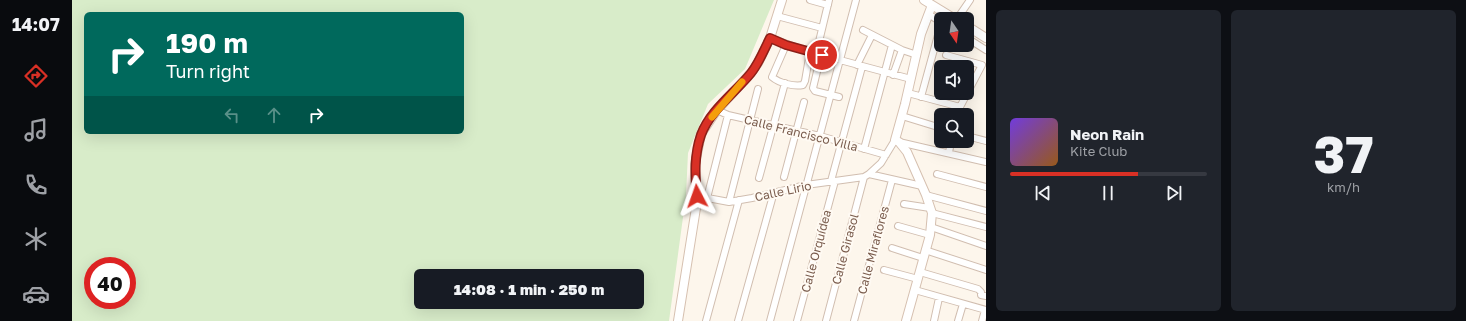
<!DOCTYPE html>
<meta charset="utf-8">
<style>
:root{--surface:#171b24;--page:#20242c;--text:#f1f3f6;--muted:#9ea1a6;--line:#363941;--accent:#d93025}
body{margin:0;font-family:"Golos Text",sans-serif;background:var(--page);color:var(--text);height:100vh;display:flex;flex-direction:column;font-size:15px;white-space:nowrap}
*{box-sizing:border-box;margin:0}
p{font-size:13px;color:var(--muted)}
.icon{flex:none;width:22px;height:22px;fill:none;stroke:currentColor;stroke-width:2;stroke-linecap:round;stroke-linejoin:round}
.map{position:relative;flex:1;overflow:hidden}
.side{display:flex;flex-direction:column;gap:10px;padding:10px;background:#0d0f14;width:480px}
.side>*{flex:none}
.guide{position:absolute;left:12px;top:12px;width:380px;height:122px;border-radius:6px;box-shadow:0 4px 16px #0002;background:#00695c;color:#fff;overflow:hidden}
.needle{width:26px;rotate:167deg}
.buttons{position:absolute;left:862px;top:12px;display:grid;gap:8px}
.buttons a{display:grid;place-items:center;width:40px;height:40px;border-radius:6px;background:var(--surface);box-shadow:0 4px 16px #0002;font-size:20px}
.speed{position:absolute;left:12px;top:257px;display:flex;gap:8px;font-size:20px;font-weight:700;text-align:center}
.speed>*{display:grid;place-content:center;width:52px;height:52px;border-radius:50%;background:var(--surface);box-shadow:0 4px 16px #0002;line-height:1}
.speed .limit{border:6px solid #d22;background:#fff;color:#111}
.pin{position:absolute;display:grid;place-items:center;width:34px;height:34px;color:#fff;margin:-17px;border:2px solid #fff;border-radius:50%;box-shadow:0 1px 4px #0007}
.me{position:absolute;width:44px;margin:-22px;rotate:356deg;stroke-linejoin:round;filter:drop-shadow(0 0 3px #0008)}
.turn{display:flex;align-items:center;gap:14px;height:84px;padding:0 16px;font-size:18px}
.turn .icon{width:52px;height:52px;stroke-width:2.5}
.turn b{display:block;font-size:28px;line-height:34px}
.lanes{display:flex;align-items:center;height:38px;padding:0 16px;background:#0003;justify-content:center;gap:20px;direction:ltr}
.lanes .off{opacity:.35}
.side .widget{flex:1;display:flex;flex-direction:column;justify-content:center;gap:6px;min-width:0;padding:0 14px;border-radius:6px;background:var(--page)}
.side .dial{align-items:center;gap:0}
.dial b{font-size:52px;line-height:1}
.song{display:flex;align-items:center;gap:12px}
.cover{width:48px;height:48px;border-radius:6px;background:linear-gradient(135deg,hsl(260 70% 55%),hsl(30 70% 35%))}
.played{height:4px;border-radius:2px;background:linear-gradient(90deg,var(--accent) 65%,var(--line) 65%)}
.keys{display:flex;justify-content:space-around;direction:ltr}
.side .tiles{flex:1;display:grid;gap:10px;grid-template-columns:repeat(2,1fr)}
.trip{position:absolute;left:342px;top:269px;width:230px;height:40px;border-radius:6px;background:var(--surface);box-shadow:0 4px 16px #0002;font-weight:800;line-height:40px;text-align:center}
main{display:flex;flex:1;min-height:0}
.dock{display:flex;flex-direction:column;width:72px;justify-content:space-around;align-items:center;background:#090b0e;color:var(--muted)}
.dock .icon{width:28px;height:28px}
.dock .selected{color:var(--accent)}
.dock b{font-size:18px;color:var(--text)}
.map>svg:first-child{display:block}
.green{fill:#d8ecc9;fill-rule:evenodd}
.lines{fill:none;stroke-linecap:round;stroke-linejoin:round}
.street-casing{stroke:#d1beb0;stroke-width:8}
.secondary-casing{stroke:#d6c0b0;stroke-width:10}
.street{stroke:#fff;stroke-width:6}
.secondary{stroke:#fff;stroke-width:8}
.route-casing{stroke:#8d1f18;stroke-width:10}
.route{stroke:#d93025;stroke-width:7}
.slow{stroke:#f59e0b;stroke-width:7}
.labels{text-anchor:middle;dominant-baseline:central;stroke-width:4;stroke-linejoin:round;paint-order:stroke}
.street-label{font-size:12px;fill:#7a5c4d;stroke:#fffaf3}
</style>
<main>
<nav class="dock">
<b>14:07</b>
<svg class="icon selected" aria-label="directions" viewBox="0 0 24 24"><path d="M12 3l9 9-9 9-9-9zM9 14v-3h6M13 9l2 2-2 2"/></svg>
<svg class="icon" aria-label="music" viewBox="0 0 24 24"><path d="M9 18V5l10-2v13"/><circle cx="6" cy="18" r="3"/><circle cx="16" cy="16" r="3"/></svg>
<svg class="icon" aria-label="phone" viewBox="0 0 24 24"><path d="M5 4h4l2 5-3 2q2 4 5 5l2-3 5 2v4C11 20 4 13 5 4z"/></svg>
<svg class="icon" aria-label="climate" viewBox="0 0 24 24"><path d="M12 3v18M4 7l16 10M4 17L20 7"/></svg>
<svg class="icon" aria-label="car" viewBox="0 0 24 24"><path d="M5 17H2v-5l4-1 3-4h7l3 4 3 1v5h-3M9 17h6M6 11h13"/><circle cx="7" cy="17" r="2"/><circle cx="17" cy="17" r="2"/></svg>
</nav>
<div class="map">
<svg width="914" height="321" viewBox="0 0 914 321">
<rect width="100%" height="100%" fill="#fdf6ec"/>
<path class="green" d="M 0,0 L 702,0 L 673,69 L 636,104 L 616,153 L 614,195 L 597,321 L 0,321 ZM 14,14 L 390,14 L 390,132 L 14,132 ZM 21,266 L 55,266 L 55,300 L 21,300 ZM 349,276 L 565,276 L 565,302 L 349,302 Z"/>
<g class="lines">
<g class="street-casing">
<path id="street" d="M 738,0 L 756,5
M 856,14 L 869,22
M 705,16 L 750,28
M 885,19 L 898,0
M 791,30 L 830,50 L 845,55
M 698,38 L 738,52 L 839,79
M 895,38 L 914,50
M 714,45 L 700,77 C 707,83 722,87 731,85 L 733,81 L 738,52
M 744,54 L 757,0
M 749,55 L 741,88 L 743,91 L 767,97
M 874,55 L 910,65 L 888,107 L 886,115
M 785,65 L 800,35
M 821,75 L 830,50
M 836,93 L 888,107
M 849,97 L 866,35 L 869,30
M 645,110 L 656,115 L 748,136 L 814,155
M 830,116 L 869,128
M 895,136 L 914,141
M 827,142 L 914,162
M 792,149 L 820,45
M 877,153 L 879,141
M 797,174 L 809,163 L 823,140
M 865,174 L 914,187
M 712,177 L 732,102
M 687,178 L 713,83
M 759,181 L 790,67
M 854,195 L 914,211
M 625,196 L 657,202 L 680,198 L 734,185 L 792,177 L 797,174 L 850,186
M 635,198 L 656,115
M 657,202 L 686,89
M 832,204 L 858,208
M 860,213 L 914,227
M 826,226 L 858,235
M 859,227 L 914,246
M 820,248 L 851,258
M 853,250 L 914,270
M 812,270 L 846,279
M 848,272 L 906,289 L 909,292 L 909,295 L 914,296
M 843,290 L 914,310
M 634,321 L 667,200
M 666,321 L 702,192
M 698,321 L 784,0
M 725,321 L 763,181
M 754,321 L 792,177
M 782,321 L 820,180
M 862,321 L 867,298
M 886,321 L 891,304
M 910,321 L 913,310"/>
</g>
<g class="secondary-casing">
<path id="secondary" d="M 852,0 L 883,19
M 895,26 L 914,38
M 606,321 L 624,208 L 623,164 L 629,134 L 645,110 L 679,73 L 686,63 L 698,38 L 710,0
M 834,321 L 858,235 L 860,213 L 854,195 L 835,152 L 827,142 L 823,140 L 833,104 L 849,34 L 860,5"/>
</g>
<use href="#street" class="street"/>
<use href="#secondary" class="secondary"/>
</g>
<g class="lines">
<g class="route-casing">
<path id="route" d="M 625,196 C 623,176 622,155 629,135 C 638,110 663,93 679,73 C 687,63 692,50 698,38 L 714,45 L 750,55"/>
</g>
<use href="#route" class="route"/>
<path class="slow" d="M 640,117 L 670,82"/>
</g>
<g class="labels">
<g class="street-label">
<text transform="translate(729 133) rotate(14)">Calle Francisco Villa</text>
<text transform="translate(711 191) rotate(-12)">Calle Lirio</text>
<text transform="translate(773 249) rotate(-75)">Calle Girasol</text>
<text transform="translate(801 250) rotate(-75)">Calle Miraflores</text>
<text transform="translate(744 251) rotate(-75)">Calle Orquídea</text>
</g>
</g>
</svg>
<div class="buttons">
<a><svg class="needle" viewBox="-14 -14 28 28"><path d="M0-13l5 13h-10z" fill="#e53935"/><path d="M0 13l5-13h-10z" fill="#9ea1a6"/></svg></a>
<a><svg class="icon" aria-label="sound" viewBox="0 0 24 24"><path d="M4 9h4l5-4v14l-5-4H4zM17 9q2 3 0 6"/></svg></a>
<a><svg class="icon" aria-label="search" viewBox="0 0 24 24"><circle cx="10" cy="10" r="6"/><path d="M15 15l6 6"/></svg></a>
</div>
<div class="speed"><div class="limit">40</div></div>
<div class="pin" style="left:750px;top:55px;background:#d93025"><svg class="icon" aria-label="arrive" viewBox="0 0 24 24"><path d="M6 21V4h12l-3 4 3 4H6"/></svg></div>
<svg class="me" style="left:625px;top:196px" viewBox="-20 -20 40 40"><path d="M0-17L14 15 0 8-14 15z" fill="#d93025" stroke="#fff" stroke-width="4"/></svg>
<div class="trip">14:08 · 1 min · 250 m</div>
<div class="guide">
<div class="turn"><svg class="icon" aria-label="right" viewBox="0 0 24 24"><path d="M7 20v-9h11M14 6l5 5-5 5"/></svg><div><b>190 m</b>Turn right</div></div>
<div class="lanes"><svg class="icon off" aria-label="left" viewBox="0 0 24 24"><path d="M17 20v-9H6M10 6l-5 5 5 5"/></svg><svg class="icon off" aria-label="ahead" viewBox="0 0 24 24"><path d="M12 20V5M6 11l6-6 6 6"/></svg><svg class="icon" aria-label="right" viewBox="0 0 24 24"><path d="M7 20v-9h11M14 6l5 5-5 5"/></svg></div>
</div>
</div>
<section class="side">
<div class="tiles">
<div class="widget">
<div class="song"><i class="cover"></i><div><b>Neon Rain</b><p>Kite Club</p></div></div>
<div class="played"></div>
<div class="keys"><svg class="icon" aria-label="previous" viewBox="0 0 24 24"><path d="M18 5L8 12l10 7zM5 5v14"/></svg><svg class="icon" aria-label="pause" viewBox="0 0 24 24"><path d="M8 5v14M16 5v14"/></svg><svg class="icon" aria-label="next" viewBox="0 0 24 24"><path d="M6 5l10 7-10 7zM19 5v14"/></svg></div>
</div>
<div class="widget dial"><b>37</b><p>km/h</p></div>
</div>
</section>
</main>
